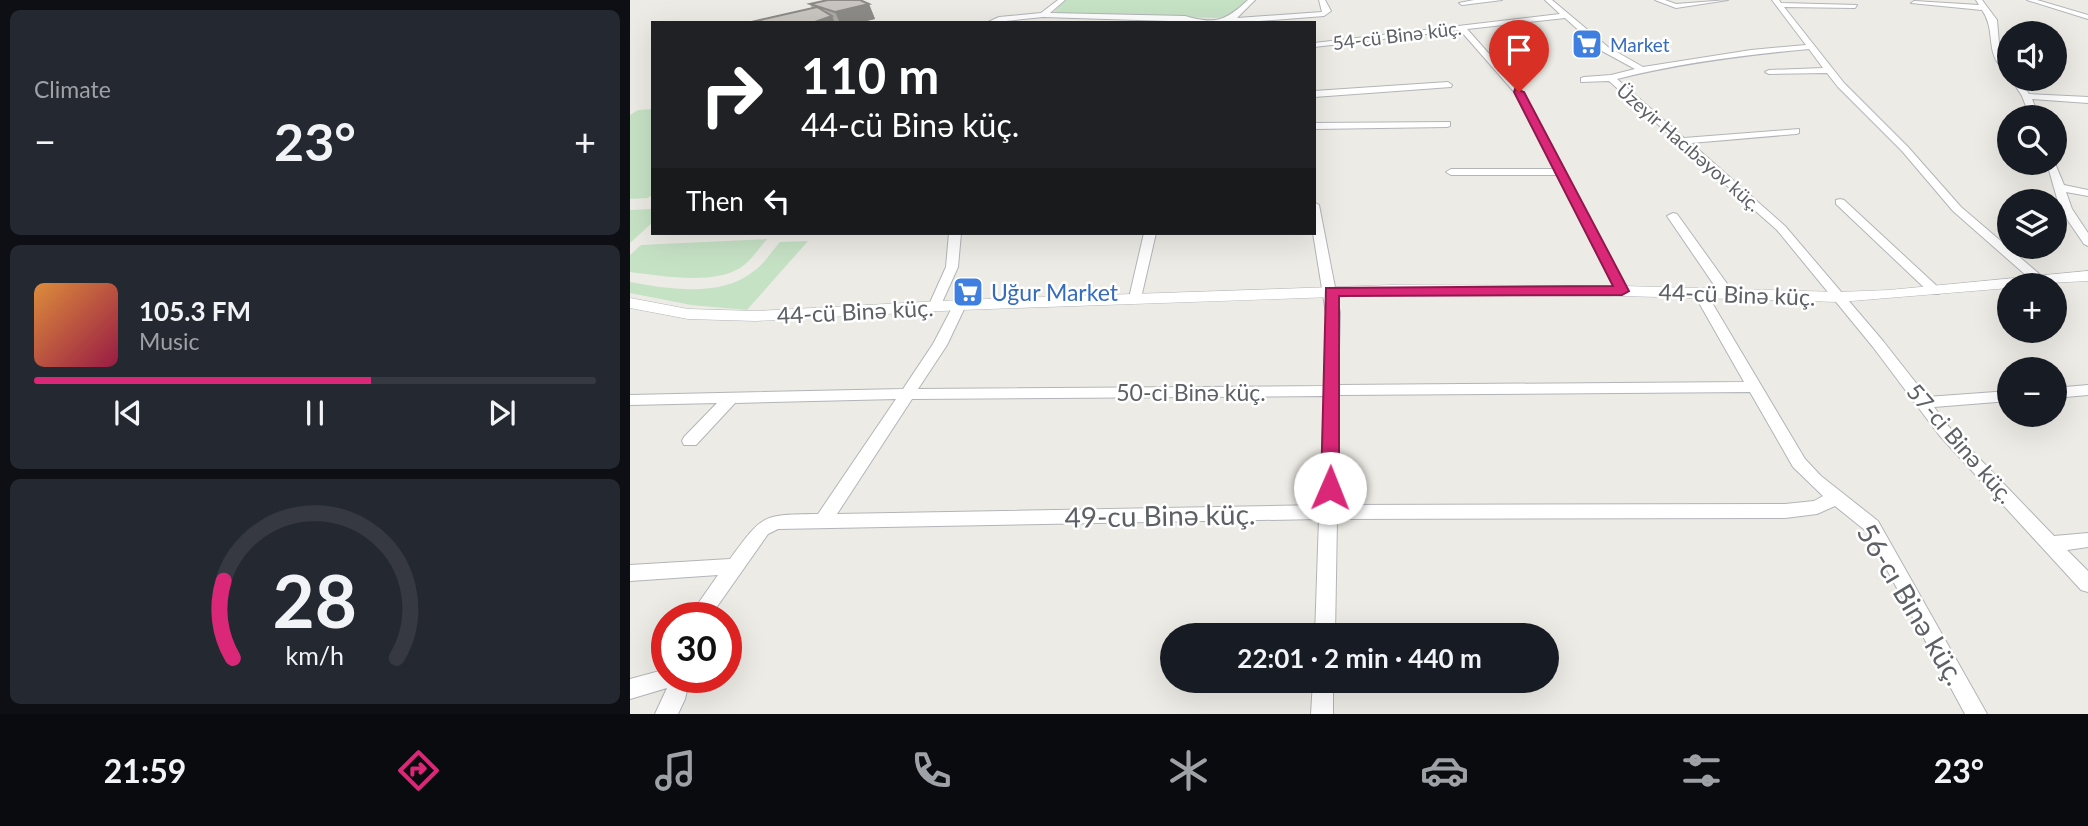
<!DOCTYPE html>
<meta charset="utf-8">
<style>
:root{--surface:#171b24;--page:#242831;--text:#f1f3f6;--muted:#9ea1a6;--line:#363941;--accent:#db2777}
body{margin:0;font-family:Lato,sans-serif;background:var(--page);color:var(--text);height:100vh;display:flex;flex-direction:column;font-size:26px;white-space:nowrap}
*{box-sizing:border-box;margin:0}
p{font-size:23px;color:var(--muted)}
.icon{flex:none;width:38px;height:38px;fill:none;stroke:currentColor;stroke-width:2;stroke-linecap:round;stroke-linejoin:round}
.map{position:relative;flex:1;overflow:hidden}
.side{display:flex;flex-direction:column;gap:10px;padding:10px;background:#0d0f14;width:630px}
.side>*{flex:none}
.guide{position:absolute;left:21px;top:21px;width:665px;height:214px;border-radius:0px;box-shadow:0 7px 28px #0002;background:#202124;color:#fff;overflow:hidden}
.fabs{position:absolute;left:1367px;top:21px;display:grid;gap:14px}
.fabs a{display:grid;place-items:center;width:70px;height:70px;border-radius:50%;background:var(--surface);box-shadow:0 7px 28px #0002;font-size:35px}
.speed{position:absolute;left:21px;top:602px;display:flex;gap:14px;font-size:35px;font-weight:700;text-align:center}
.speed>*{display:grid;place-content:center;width:91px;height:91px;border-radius:50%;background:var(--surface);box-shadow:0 7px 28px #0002;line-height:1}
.speed .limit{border:10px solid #d22;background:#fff;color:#111}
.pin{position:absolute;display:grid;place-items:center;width:60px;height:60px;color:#fff;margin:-72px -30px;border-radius:50% 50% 50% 0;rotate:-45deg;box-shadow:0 0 7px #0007}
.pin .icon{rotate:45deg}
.me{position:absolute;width:77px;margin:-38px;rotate:1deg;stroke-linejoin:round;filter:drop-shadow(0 0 5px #0008)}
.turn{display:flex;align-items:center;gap:24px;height:147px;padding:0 35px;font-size:32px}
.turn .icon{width:91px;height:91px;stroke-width:2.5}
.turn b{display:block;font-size:49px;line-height:60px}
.then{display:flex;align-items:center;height:66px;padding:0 35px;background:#0003;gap:14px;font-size:26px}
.big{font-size:52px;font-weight:700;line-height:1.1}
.side .widget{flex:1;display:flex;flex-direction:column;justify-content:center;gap:10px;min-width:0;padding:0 24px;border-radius:10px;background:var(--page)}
.side .dial{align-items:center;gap:0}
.dial svg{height:182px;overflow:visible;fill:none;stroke:var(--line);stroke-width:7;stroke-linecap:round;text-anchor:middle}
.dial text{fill:var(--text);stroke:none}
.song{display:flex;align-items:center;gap:21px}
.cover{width:84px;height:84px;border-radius:10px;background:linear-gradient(135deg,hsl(30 70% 55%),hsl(340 70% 35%))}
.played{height:7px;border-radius:4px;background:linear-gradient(90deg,var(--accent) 60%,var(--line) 60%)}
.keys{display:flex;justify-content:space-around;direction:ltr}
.heat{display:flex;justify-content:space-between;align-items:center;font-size:38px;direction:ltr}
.trip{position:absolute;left:530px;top:623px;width:399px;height:70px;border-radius:35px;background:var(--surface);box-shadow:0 7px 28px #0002;font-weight:700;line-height:70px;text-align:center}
.tabs{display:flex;height:112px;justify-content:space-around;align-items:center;background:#090b0e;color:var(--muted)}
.tabs .icon{width:49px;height:49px}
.tabs .current{color:var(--accent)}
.tabs b{font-size:32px;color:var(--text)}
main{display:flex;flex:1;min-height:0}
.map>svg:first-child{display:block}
.green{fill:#c6e2c5}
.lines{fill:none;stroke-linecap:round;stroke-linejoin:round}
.minor-casing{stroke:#b2b5b8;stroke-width:2}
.tertiary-casing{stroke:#b2b5b8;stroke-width:1}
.minor{fill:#fff;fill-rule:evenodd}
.tertiary{fill:#fff;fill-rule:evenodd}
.wall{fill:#adaaa7}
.shaded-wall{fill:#8d8b88}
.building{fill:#c9c6c2;stroke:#8d8b88;stroke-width:2}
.route{fill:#db2777;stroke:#8e194d;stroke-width:2}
.labels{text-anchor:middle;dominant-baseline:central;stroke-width:5;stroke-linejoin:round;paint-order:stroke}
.far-street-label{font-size:19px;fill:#5d6064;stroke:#fff}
.far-shop-label{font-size:19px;fill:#366cbe;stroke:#fff;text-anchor:start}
.shop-label{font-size:23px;fill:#366cbe;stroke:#fff;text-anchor:start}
.street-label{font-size:23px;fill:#5d6064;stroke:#fff}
.near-street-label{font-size:28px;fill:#5d6064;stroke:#fff}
</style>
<main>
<section class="side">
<div class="widget"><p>Climate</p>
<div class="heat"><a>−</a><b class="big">23°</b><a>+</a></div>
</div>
<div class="widget">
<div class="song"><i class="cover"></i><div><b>105.3 FM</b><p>Music</p></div></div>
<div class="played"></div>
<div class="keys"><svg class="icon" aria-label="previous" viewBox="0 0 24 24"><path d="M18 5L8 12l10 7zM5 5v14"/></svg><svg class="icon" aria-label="pause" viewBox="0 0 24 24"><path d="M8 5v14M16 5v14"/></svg><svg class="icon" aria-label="next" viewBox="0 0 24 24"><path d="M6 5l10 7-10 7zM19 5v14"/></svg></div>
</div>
<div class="widget dial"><svg viewBox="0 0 100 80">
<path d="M14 69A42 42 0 1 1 86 69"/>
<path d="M14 69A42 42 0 0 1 10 35" stroke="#db2777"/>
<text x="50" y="56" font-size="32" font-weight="700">28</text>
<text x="50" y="72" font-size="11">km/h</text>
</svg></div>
</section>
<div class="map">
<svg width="1458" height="714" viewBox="0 0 1458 714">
<rect width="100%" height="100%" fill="#edebe5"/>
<path class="green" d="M 435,0 L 617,0 L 596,18 L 427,15 L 423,13 Z
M 23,109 L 23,194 L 18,198 L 0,199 L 0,115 L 8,110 Z
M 23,209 L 23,222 L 0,243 L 0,210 Z
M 137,239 C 129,248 121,261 110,268 C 83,285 31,276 0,272 L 0,255 L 11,245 Z
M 178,241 L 117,310 L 61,305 L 0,293 L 0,282 C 38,289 91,298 124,271 C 134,264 142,251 150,242 Z"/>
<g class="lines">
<g class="minor-casing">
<path id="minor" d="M 428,0 L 435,0 L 420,13 L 555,16 C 586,25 595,21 618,0 L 625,0 L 607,18 L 692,12 L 689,0 L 695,0 L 701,11 L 694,16 L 603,23 L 413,17 L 356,23 L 369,17 L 411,13 Z
M 844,0 L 872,0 L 832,5 L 829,3 Z
M 915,0 L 922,0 L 978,47 L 1013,67 L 1121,50 L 1176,45 L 1142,0 L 1149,0 L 1151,3 L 1227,5 L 1225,8 L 1154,7 L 1214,83 L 1278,147 L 1331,207 L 1414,278 L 1416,281 L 1414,284 L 1406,284 L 1323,211 L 1272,151 L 1208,87 L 1197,73 L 1139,74 L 1135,72 L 1139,70 L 1193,68 L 1179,49 C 1115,55 1050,63 987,79 L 1054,138 L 1169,129 L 1169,133 L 1166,134 L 1061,143 L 1155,226 L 1253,341 L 1297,397 L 1379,391 L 1379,401 L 1304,407 L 1319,427 L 1424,536 L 1458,533 L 1458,547 L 1437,550 L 1458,571 L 1458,592 L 1451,590 L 1309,435 L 1243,347 L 1147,230 L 979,81 L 951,82 L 951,78 L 954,77 L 981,75 L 1005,69 L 972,51 L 935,18 L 837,29 L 893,92 L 998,291 L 992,295 L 986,291 L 927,175 L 821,175 L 816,172 L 821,169 L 924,169 L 885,93 L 830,30 L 684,47 L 684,43 L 930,14 Z
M 1025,0 L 1035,0 L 1046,4 L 1098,0 L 1046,8 Z
M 1346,0 L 1352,0 L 1367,20 L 1370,55 L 1379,66 L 1379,73 C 1352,56 1368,33 1352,10 L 1281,3 L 1284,1 L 1349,5 Z
M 1397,0 L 1407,0 L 1458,15 L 1458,19 Z
M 1381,79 L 1389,79 L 1399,94 L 1458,97 L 1458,103 L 1402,99 L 1409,117 L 1400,117 L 1392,96 Z
M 818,82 L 822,85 L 821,87 L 684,97 L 684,91 Z
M 820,122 L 820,126 L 817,127 L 684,129 L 684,123 Z
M 1424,161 L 1434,185 L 1458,190 L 1458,196 L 1436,192 L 1442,209 L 1458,233 L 1458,246 L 1454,244 L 1430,209 L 1417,163 L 1424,163 Z
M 1210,199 L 1214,200 L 1309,288 L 1311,291 L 1309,294 L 1301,294 L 1206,204 L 1206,200 Z
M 684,202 L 689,205 L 710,313 L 708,385 L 1114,382 L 1064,294 L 1065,291 L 1075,291 L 1175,459 L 1191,476 L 1248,521 L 1357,714 L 1335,714 L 1236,531 L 1205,506 L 1187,514 L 1155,518 L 707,519 L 705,635 L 685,635 L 689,519 L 148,529 L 138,534 L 79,618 L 58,618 L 88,575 L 0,581 L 0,565 L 100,559 C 134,513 132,515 188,514 L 266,399 L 105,403 L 66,445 L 54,445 L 52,441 L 54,437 L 87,403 L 0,405 L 0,395 L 273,389 L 303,344 L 325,302 L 330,301 L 336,305 L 317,345 L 288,389 L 694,386 L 696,313 L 683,233 ZM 1120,392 L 1163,467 L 1193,496 L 1184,501 L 1155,504 L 707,505 L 708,395 ZM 694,396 L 690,505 L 207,514 L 282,399 Z
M 1043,213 L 1047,214 L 1103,292 L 1104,295 L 1103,298 L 1093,298 L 1037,216 Z
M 319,233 L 331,233 L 328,267 L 310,307 L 304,311 L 298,307 L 316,267 Z
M 514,233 L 526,233 L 511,298 L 505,302 L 499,298 Z
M 1458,385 L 1458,395 L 1424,398 L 1424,388 Z
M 37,669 L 37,677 L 60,677 L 55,699 L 48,714 L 25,714 L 37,688 L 0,699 L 0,679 Z
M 683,681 L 703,681 L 703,714 L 681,714 Z"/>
</g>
<g class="tertiary-casing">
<path id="tertiary" d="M 1458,271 L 1458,281 L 1379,285 L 1379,288 L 1209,302 L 992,296 L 761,295 L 330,310 L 126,321 L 58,319 L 0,308 L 0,298 L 58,309 L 126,311 L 330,300 L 761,285 L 992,286 L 1209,292 L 1259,290 Z"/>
</g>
<use href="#minor" class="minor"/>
<use href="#tertiary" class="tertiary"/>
</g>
<path class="wall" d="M 180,4 L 239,4 L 245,19 L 228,23 L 117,23 L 182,8 Z"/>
<path class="shaded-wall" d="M 239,4 L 245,19 L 228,23 L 210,23 L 205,12 Z
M 202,16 L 205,23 L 182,23 Z"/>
<path class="building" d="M 198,0 L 230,0 L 239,4 L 205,12 L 180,4 Z
M 187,7 L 202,16 L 182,23 L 117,23 Z"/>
<path class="route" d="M 885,89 L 894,92 L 999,291 L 992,295 L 709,296 L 709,488 L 707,493 L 700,495 L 693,493 L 691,488 L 696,288 L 983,286 L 884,92 Z"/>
<defs>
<g id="supermarket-square" transform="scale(1.575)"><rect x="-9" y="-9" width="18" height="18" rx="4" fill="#3f7fe0" stroke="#fff"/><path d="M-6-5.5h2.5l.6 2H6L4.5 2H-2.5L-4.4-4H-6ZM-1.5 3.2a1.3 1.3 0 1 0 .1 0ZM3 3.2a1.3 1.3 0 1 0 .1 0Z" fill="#fff"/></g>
</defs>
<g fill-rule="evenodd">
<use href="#supermarket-square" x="957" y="44"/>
<use href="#supermarket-square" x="338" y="292"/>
</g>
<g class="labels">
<g class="far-street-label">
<text transform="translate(767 35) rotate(-7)">54-cü Binə küç.</text>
<text transform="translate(1059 147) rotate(41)">Üzeyir Hacıbəyov küç.</text>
</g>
<g class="far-shop-label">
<text x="980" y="44">Market</text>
</g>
<g class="shop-label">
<text x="361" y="292">Uğur Market</text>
</g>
<g class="street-label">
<text transform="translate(1107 294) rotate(2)">44-cü Binə küç.</text>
<text transform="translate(225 311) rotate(-3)">44-cü Binə küç.</text>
<text x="561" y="392">50-ci Binə küç.</text>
<text transform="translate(1331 443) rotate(49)">57-ci Binə küç.</text>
</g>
<g class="near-street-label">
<text transform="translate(530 515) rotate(-1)">49-cu Binə küç.</text>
<text transform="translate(1282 604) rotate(59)">56-cı Binə küç.</text>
</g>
</g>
</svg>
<div class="fabs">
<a><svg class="icon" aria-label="sound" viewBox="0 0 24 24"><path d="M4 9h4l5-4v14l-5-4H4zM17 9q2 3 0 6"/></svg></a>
<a><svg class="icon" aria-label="search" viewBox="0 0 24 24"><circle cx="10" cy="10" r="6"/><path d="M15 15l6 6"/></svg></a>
<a><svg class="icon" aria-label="layers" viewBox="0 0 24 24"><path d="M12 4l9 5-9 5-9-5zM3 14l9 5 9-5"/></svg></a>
<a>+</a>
<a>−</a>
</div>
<div class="speed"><div class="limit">30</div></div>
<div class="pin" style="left:889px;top:92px;background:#d93025"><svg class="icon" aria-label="arrive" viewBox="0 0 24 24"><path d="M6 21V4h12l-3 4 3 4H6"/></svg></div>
<svg class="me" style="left:700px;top:488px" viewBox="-20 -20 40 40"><circle r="19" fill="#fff"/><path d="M0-13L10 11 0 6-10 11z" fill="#db2777"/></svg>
<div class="trip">22:01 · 2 min · 440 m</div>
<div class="guide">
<div class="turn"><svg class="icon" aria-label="right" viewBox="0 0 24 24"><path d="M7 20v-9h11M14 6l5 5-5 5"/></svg><div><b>110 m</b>44-cü Binə küç.</div></div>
<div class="then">Then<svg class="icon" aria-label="left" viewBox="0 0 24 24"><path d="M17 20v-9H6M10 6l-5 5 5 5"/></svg></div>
</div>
</div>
</main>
<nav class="tabs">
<b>21:59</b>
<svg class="icon current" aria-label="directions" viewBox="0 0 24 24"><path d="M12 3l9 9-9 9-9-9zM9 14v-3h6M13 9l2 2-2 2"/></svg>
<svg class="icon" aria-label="music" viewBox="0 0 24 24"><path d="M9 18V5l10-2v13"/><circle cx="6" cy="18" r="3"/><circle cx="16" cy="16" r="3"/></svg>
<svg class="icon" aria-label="phone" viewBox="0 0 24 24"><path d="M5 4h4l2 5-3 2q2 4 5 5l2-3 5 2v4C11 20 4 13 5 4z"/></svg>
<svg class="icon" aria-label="climate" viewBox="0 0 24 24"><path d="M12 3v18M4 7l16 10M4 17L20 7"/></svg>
<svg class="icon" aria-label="car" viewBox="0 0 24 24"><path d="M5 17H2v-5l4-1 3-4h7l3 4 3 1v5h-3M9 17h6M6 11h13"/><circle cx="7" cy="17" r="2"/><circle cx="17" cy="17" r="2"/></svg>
<svg class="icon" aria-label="filters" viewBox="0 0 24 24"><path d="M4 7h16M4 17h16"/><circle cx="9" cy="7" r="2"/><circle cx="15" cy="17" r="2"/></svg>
<b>23°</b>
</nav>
